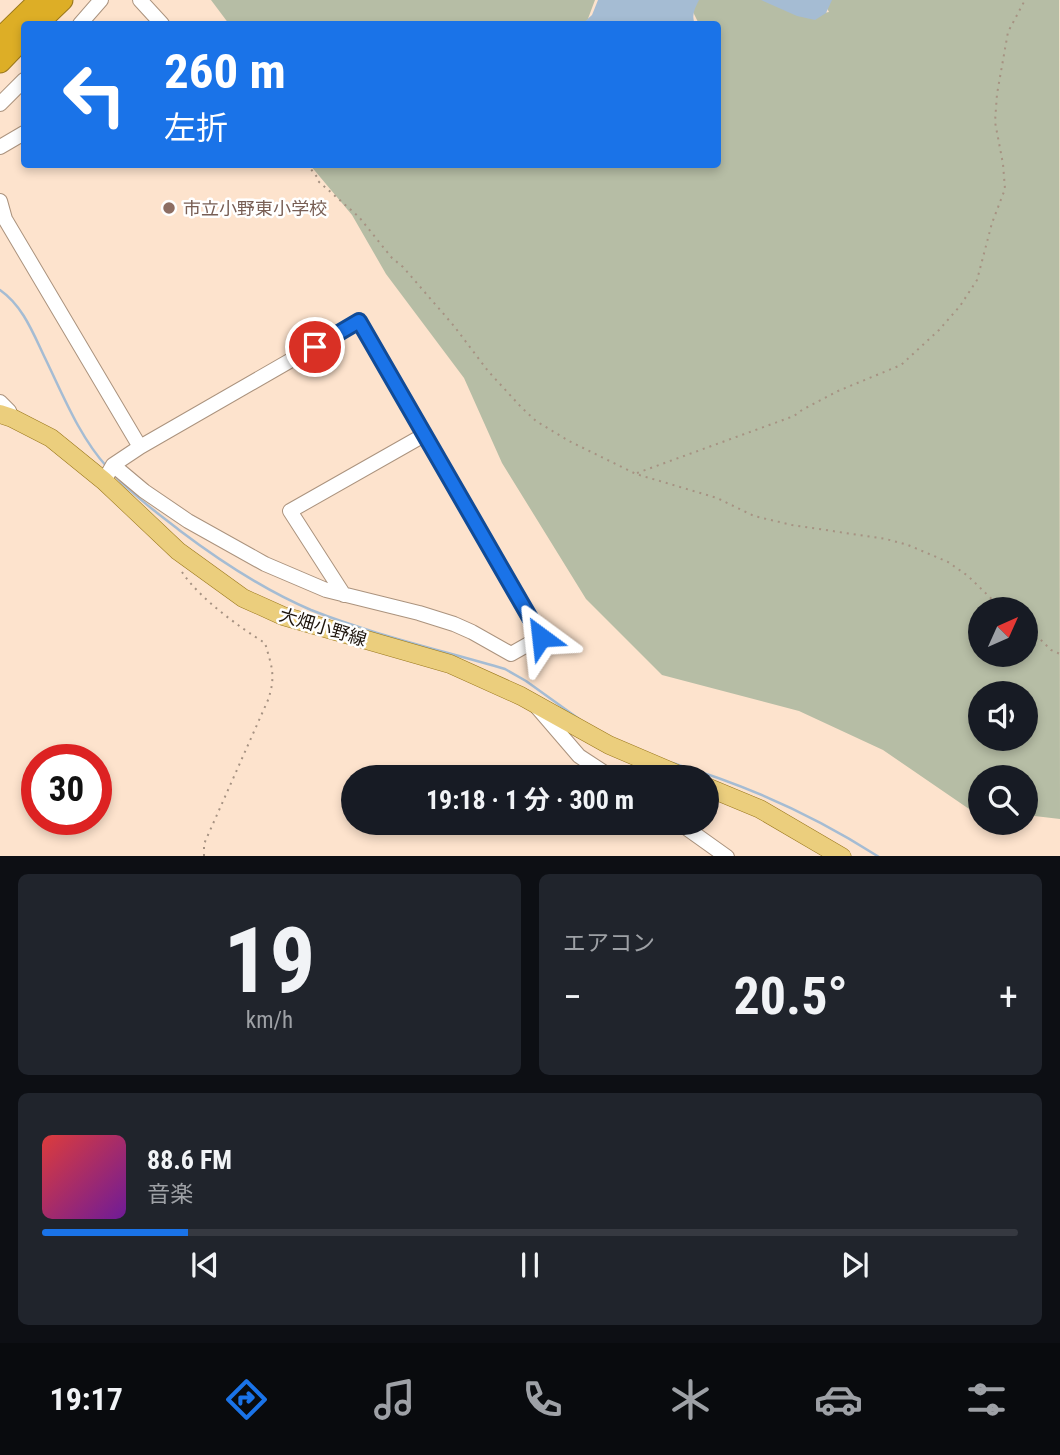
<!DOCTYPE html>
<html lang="ja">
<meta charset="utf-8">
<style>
:root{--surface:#171b24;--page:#20242c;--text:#f1f3f6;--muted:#9ea1a6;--line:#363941;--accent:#1a73e8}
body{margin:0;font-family:"Roboto Condensed","Noto Sans JP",sans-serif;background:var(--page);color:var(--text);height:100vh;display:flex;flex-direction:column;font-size:26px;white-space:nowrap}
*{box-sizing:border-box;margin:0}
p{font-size:23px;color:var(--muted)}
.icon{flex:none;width:38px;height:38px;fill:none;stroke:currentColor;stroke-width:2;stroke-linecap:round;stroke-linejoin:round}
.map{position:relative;height:856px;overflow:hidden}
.sheet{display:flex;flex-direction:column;gap:18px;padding:18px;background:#0d0f14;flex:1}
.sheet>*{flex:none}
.banner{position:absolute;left:21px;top:21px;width:700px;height:147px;border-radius:7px;box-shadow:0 4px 10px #0003;background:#1a73e8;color:#fff;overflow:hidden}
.needle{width:46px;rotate:45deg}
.fabs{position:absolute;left:968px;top:597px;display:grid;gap:14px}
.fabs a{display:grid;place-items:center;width:70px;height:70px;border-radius:50%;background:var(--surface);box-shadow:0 4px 10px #0003;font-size:35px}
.speed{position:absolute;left:21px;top:744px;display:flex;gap:14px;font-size:35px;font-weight:700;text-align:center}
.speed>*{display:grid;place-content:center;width:91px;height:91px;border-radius:50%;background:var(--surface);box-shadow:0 4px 10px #0003;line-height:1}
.speed .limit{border:10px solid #d22;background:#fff;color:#111}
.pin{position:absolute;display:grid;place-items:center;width:60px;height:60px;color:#fff;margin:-30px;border:4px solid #fff;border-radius:50%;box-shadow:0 2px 7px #0007}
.me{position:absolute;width:77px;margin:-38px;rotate:330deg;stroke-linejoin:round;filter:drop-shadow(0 0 5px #0008)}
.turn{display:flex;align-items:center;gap:24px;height:147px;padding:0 28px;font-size:32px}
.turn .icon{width:91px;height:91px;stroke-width:2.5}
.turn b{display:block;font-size:49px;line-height:60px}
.big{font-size:52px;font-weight:700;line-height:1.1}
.sheet .tile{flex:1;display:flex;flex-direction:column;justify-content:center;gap:10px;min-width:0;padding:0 24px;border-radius:10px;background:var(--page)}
.sheet .dial{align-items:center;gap:0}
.dial b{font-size:91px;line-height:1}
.song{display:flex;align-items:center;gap:21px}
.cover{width:84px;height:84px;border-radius:10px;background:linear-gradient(135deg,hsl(0 70% 55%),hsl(280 70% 35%))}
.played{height:7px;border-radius:4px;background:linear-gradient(90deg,var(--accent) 15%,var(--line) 15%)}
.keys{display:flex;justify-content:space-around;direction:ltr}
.heat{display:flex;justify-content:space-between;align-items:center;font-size:38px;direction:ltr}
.sheet .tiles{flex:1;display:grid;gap:18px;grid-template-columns:1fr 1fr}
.tile:last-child{grid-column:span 2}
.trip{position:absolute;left:341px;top:765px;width:378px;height:70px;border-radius:35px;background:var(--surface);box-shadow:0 4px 10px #0003;font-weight:700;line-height:70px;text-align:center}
.tab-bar{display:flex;height:112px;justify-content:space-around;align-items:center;background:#090b0e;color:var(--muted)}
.tab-bar .icon{width:49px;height:49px}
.tab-bar .active{color:var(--accent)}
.tab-bar b{font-size:32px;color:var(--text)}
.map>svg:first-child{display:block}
.green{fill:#b6bda5;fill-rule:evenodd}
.water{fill:#a5bcd3}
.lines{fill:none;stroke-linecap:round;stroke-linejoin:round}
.stream{stroke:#a5bcd3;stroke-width:2.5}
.minor-casing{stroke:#ab937e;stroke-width:16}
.major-casing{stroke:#9a781d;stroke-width:19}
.highway-casing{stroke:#9a781d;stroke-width:23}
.path{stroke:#a69282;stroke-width:2;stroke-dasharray:2 5;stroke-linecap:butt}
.minor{stroke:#fff;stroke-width:14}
.major{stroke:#ebce7d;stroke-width:18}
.highway{stroke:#ddae26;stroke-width:21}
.route-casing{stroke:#114b97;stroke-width:18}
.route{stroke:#1a73e8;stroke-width:12}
.education-dot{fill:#8d6e63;stroke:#fff;stroke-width:2.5}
.labels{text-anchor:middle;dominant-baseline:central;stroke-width:5;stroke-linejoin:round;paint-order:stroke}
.education-label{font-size:18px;fill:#785e54;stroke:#fff;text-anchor:start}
.street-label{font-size:18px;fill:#1e150d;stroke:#fff}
</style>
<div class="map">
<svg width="1060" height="857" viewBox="0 0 1060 857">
<rect width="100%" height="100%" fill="#fde3cd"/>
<path class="green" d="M 211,0 L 595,0 L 586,24 L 229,24 Z
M 691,0 L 764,0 L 806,16 L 829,12 L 823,0 L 1059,0 L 1060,819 L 1026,815 L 1026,777 L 980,777 L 980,812 L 972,811 L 883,750 L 799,711 L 662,675 L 586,599 L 502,463 L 464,378 L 386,274 L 352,215 L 310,165 L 718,164 L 718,24 L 699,24 L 688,2 ZM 980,609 L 1026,609 L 1026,654 L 980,654 ZM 980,693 L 1026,693 L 1026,738 L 980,738 Z"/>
<path class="water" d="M 598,0 L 699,0 C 695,8 691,15 695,24 L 582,24 L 592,15 Z
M 761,0 L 832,0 L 826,13 L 815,20 L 797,16 Z"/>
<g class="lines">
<path class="stream" d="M 0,290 C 23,306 33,333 45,358 C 63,395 79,436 107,467
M 114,475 C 134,496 156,512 179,530 C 220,561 264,590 311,610 C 374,635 441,650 505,669 L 526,681 L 579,719
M 672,763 C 744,784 815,816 879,857"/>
<g class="minor-casing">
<path id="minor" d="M 140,0 L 162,24
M 80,24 L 101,0
M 0,104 L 24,80
M 0,147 L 24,133
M 0,201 L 5,219 L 140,447
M 0,402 L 9,411 L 12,418
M 104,481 L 113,465 L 140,447 L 359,321 L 541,637 L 511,654 L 472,632 L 454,624 L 419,613 L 326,590 L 265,564 L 188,521 L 144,491 L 113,465
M 344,595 L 290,511 L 424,435
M 536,706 L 579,756 L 611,777
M 678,822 L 727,857"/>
</g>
<g class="major-casing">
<path id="major" d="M 0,414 L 12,418 L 51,438 L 104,481 L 178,551 L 243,598 L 283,616 L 450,664 L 521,696 L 609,745 L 684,777
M 707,787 L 760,809 L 842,857"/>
</g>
<g class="highway-casing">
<path id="highway" d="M 37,24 L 62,0
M 0,39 L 40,0
M 0,62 L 24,37"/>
</g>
<path class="path" d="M 307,164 L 317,177 L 318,181 L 359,217 L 392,258 L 403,267 L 454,326 L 488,371 L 521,407 L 536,421 L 569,441 L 636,474 L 717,498 L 754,516 L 792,525 L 886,539 L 908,545 L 948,562 L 968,576 L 1002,609
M 637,473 L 794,416 L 802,410 L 838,391 L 901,365 L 939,330 L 960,306 L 977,280 L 992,223 L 1005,189 L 1003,164 L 995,122 L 997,94 L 1008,32 L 1025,0
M 182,572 C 199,598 239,627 265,643 C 272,667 276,676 268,700 L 204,844 L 204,857
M 1026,625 L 1051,650 L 1060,654"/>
<use href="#minor" class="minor"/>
<use href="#major" class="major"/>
<use href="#highway" class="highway"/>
</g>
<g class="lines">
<g class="route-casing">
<path id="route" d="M 315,347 L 359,321 L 541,637"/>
</g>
<use href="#route" class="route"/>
</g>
<circle class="education-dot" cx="169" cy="208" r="7"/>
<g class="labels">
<g class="education-label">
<text x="183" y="208">市立小野東小学校</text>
</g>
<g class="street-label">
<text transform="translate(323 627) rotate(17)">大畑小野線</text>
</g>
</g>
</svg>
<div class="fabs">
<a><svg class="needle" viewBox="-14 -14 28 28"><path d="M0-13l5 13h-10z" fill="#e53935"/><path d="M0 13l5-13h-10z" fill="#9ea1a6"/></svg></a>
<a><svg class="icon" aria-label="sound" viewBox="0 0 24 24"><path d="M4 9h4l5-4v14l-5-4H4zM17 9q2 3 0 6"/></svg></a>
<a><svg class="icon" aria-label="search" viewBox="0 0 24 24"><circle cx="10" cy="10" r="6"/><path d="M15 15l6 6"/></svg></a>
</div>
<div class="speed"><div class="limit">30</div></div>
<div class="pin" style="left:315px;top:347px;background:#d93025"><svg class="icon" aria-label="arrive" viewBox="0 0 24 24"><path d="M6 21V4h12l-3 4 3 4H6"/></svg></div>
<svg class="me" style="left:541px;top:637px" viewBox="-20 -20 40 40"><path d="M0-17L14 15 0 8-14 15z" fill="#1a73e8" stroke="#fff" stroke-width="4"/></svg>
<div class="trip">19:18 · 1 分 · 300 m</div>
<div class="banner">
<div class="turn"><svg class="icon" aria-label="left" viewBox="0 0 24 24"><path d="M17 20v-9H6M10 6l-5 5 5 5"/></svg><div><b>260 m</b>左折</div></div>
</div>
</div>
<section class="sheet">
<div class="tiles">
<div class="tile dial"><b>19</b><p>km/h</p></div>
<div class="tile"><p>エアコン</p>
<div class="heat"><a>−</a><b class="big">20.5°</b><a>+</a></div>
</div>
<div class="tile">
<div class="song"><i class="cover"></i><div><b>88.6 FM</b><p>音楽</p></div></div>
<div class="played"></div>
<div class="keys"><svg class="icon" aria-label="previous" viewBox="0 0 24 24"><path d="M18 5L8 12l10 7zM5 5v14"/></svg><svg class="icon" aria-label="pause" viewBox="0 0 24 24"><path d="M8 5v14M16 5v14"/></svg><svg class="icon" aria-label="next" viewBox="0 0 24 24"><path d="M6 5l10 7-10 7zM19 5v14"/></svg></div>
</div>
</div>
</section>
<nav class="tab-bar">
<b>19:17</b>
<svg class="icon active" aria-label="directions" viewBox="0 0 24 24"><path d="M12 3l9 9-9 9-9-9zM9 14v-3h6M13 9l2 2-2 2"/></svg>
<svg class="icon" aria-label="music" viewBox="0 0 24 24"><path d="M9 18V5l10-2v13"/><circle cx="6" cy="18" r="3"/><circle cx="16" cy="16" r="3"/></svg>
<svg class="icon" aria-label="phone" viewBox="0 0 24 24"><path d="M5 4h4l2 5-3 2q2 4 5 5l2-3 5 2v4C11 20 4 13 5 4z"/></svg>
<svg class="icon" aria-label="climate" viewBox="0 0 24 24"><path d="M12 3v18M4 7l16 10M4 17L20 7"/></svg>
<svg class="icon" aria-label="car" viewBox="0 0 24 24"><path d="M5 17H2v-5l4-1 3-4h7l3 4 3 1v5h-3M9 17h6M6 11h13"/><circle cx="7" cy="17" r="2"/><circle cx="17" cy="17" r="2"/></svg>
<svg class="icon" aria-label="filters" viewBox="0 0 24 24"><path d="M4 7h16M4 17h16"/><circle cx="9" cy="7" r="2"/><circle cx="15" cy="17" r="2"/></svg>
</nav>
